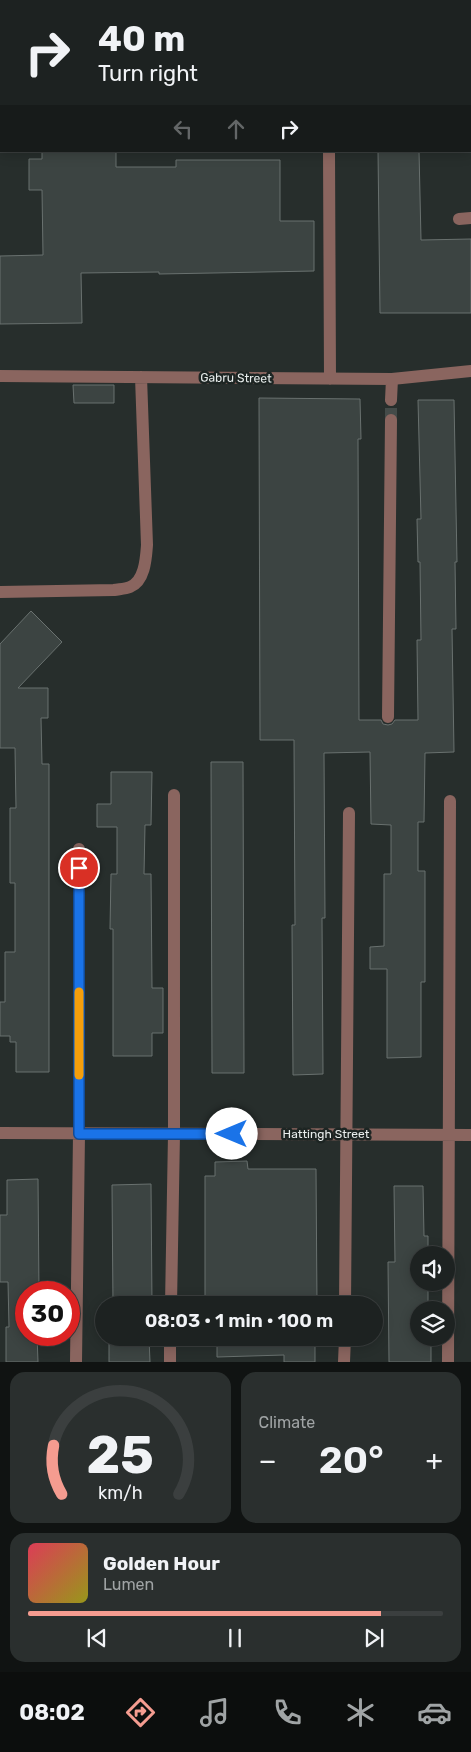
<!DOCTYPE html>
<meta charset="utf-8">
<style>
:root{--surface:#1d2221;--page:#2a2f2e;--text:#f1f3f6;--muted:#a0a4a5;--line:#3b3f3f;--accent:#f59c90}
body{margin:0;font-family:Rubik,sans-serif;background:var(--page);color:var(--text);height:100vh;display:flex;flex-direction:column;font-size:19px;white-space:nowrap}
*{box-sizing:border-box;margin:0}
p{font-size:16px;color:var(--muted)}
.icon{flex:none;width:28px;height:28px;fill:none;stroke:currentColor;stroke-width:2;stroke-linecap:round;stroke-linejoin:round}
.map{position:relative;height:1362px;overflow:hidden}
.details{display:flex;flex-direction:column;gap:10px;padding:10px;background:#101312;flex:1}
.details>*{flex:none}
.guide{position:absolute;left:0px;top:0px;width:471px;height:152px;box-shadow:0 2px 12px #0003,0 0 0 1px var(--line);background:#1d2221;color:var(--text);overflow:hidden}
.tools{position:absolute;left:410px;top:1246px;display:grid;gap:10px}
.tools a{display:grid;place-items:center;width:45px;height:45px;border-radius:50%;background:var(--surface);box-shadow:0 2px 12px #0003,0 0 0 1px var(--line);font-size:25px}
.speed{position:absolute;left:15px;top:1281px;display:flex;gap:10px;font-size:25px;font-weight:700;text-align:center}
.speed>*{display:grid;place-content:center;width:65px;height:65px;border-radius:50%;background:var(--surface);box-shadow:0 2px 12px #0003,0 0 0 1px var(--line);line-height:1}
.speed .limit{border:8px solid #d22;background:#fff;color:#111}
.pin{position:absolute;display:grid;place-items:center;width:42px;height:42px;color:#fff;margin:-21px;border:2px solid #fff;border-radius:50%;box-shadow:0 1px 5px #0007}
.me{position:absolute;width:55px;margin:-28px;rotate:270deg;stroke-linejoin:round;filter:drop-shadow(0 0 4px #0008)}
.turn{display:flex;align-items:center;gap:18px;height:105px;padding:0 15px;font-size:22px}
.turn .icon{width:65px;height:65px;stroke-width:2.5}
.turn b{display:block;font-size:35px;line-height:42px}
.lanes{display:flex;align-items:center;height:48px;padding:0 15px;background:#0003;justify-content:center;gap:25px;direction:ltr}
.lanes .off{opacity:.35}
.big{font-size:38px;font-weight:600;line-height:1.1}
.details .widget{flex:1;display:flex;flex-direction:column;justify-content:center;gap:8px;min-width:0;padding:0 18px;border-radius:15px;background:var(--page)}
.details .dial{align-items:center;gap:0}
.dial svg{height:130px;overflow:visible;fill:none;stroke:var(--line);stroke-width:7;stroke-linecap:round;text-anchor:middle}
.dial text{fill:var(--text);stroke:none}
.song{display:flex;align-items:center;gap:15px}
.cover{width:60px;height:60px;border-radius:8px;background:linear-gradient(135deg,hsl(350 70% 55%),hsl(60 70% 35%))}
.played{height:5px;border-radius:2px;background:linear-gradient(90deg,var(--accent) 85%,var(--line) 85%)}
.keys{display:flex;justify-content:space-around;direction:ltr}
.heat{display:flex;justify-content:space-between;align-items:center;font-size:28px;direction:ltr}
.details .tiles{flex:1;display:grid;gap:10px;grid-template-columns:1fr 1fr}
.widget:last-child{grid-column:span 2}
.trip{position:absolute;left:95px;top:1296px;width:288px;height:50px;border-radius:25px;background:var(--surface);box-shadow:0 2px 12px #0003,0 0 0 1px var(--line);font-weight:600;line-height:50px;text-align:center}
.dock{display:flex;height:80px;justify-content:space-around;align-items:center;background:#0c0e0d;color:var(--muted)}
.dock .icon{width:35px;height:35px}
.dock .selected{color:var(--accent)}
.dock b{font-size:22px;color:var(--text)}
.map>svg:first-child{display:block}
.building{fill:#3c4442;stroke:#69716f}
.lines{fill:none;stroke-linecap:round;stroke-linejoin:round}
.minor-tunnel{stroke:#444b49;stroke-width:12;stroke-dasharray:12 6;stroke-linecap:butt}
.minor{stroke:#8a655f;stroke-width:12}
.route-casing{stroke:#114b97;stroke-width:12}
.route{stroke:#1a73e8;stroke-width:9}
.slow{stroke:#f59e0b;stroke-width:9}
.labels{text-anchor:middle;dominant-baseline:central;stroke-width:5;stroke-linejoin:round;paint-order:stroke}
.street-label{font-size:12px;fill:#e8edec;stroke:#1d2523}
</style>
<div class="map">
<svg width="471" height="1362" viewBox="0 0 471 1362">
<rect width="100%" height="100%" fill="#272e2c"/>
<path class="building" d="M 42,151 L 116,151 L 116,167 L 176,167 L 176,160 L 280,160 L 280,221 L 314,221 L 314,271 L 213,273 L 159,274 L 159,272 L 81,273 L 82,323 L 0,324 L 0,256 L 43,255 L 42,190 L 29,190 L 29,159 L 42,159 Z
M 378,151 L 419,151 L 421,240 L 471,239 L 471,313 L 380,313 Z
M 73,385 L 114,385 L 114,403 L 74,403 Z
M 259,398 L 360,399 L 361,439 L 358,439 L 359,720 L 381,720 L 383,724 L 388,725 L 392,724 L 395,720 L 418,720 L 417,640 L 421,640 L 420,562 L 418,562 L 417,519 L 421,519 L 418,400 L 454,400 L 457,562 L 455,562 L 456,629 L 452,629 L 454,752 L 425,753 L 424,822 L 418,822 L 418,871 L 425,871 L 425,982 L 421,982 L 421,1057 L 387,1058 L 387,969 L 370,969 L 370,947 L 384,946 L 384,874 L 391,874 L 391,825 L 371,824 L 370,752 L 324,753 L 325,918 L 322,918 L 323,1074 L 293,1075 L 292,925 L 295,925 L 294,740 L 260,740 Z
M 31,611 L 62,642 L 18,688 L 48,688 L 48,718 L 41,718 L 42,764 L 49,764 L 49,1072 L 16,1072 L 16,1042 L 10,1042 L 10,1036 L 0,1036 L 0,1002 L 5,1002 L 5,952 L 15,952 L 15,883 L 10,883 L 10,808 L 16,808 L 15,748 L 0,748 L 0,644 Z
M 211,762 L 243,762 L 244,1073 L 212,1073 Z
M 111,772 L 152,772 L 151,825 L 145,825 L 144,874 L 151,874 L 152,988 L 163,988 L 163,1033 L 152,1033 L 152,1056 L 113,1056 L 113,929 L 110,929 L 111,874 L 117,874 L 117,827 L 97,827 L 97,804 L 111,804 Z
M 247,1161 L 248,1169 L 316,1169 L 317,1305 L 205,1305 L 205,1176 L 215,1176 L 215,1162 Z
M 38,1179 L 39,1292 L 26,1292 L 26,1335 L 37,1335 L 38,1362 L 6,1362 L 6,1327 L 9,1327 L 8,1282 L 0,1282 L 0,1215 L 7,1215 L 7,1180 Z
M 151,1184 L 152,1305 L 113,1305 L 112,1185 Z
M 394,1186 L 423,1186 L 424,1236 L 428,1236 L 428,1255 L 419,1255 L 419,1282 L 428,1282 L 428,1310 L 419,1310 L 419,1338 L 431,1338 L 431,1362 L 389,1362 L 388,1262 L 395,1262 Z
M 109,1338 L 149,1338 L 150,1362 L 109,1362 Z
M 206,1338 L 315,1338 L 315,1362 L 284,1362 L 284,1355 L 217,1357 L 217,1342 L 206,1343 Z"/>
<g class="lines">
<path class="minor-tunnel" d="M 391,420 L 391,400"/>
<path class="minor" d="M 0,101 L 1,101
M 329,151 L 330,379
M 459,219 L 471,218
M 0,376 L 392,379 L 471,371
M 391,400 L 392,379
M 0,592 L 114,590 C 119,589 125,589 130,587 C 145,581 146,558 147,545 L 141,377
M 388,717 L 391,420
M 0,1133 L 471,1135
M 171,1305 L 174,1134 L 174,795
M 345,1305 L 349,813
M 76,1362 L 79,1134 L 79,849
M 170,1362 L 170,1338
M 344,1362 L 345,1338
M 448,1362 L 450,801"/>
</g>
<g class="lines">
<g class="route-casing">
<path id="route" d="M 79,868 L 79,1134 L 232,1134"/>
</g>
<use href="#route" class="route"/>
<path class="slow" d="M 79,992 L 79,1075"/>
</g>
<g class="labels">
<g class="street-label">
<text transform="translate(236 378) rotate(1)">Gabru Street</text>
<text x="326" y="1134">Hattingh Street</text>
</g>
</g>
</svg>
<div class="tools">
<a><svg class="icon" aria-label="sound" viewBox="0 0 24 24"><path d="M4 9h4l5-4v14l-5-4H4zM17 9q2 3 0 6"/></svg></a>
<a><svg class="icon" aria-label="layers" viewBox="0 0 24 24"><path d="M12 4l9 5-9 5-9-5zM3 14l9 5 9-5"/></svg></a>
</div>
<div class="speed"><div class="limit">30</div></div>
<div class="pin" style="left:79px;top:868px;background:#d93025"><svg class="icon" aria-label="arrive" viewBox="0 0 24 24"><path d="M6 21V4h12l-3 4 3 4H6"/></svg></div>
<svg class="me" style="left:232px;top:1134px" viewBox="-20 -20 40 40"><circle r="19" fill="#fff"/><path d="M0-13L10 11 0 6-10 11z" fill="#1a73e8"/></svg>
<div class="trip">08:03 · 1 min · 100 m</div>
<div class="guide">
<div class="turn"><svg class="icon" aria-label="right" viewBox="0 0 24 24"><path d="M7 20v-9h11M14 6l5 5-5 5"/></svg><div><b>40 m</b>Turn right</div></div>
<div class="lanes"><svg class="icon off" aria-label="left" viewBox="0 0 24 24"><path d="M17 20v-9H6M10 6l-5 5 5 5"/></svg><svg class="icon off" aria-label="ahead" viewBox="0 0 24 24"><path d="M12 20V5M6 11l6-6 6 6"/></svg><svg class="icon" aria-label="right" viewBox="0 0 24 24"><path d="M7 20v-9h11M14 6l5 5-5 5"/></svg></div>
</div>
</div>
<section class="details">
<div class="tiles">
<div class="widget dial"><svg viewBox="0 0 100 80">
<path d="M14 69A42 42 0 1 1 86 69"/>
<path d="M14 69A42 42 0 0 1 9 39" stroke="#f59c90"/>
<text x="50" y="56" font-size="32" font-weight="700">25</text>
<text x="50" y="72" font-size="11">km/h</text>
</svg></div>
<div class="widget"><p>Climate</p>
<div class="heat"><a>−</a><b class="big">20°</b><a>+</a></div>
</div>
<div class="widget">
<div class="song"><i class="cover"></i><div><b>Golden Hour</b><p>Lumen</p></div></div>
<div class="played"></div>
<div class="keys"><svg class="icon" aria-label="previous" viewBox="0 0 24 24"><path d="M18 5L8 12l10 7zM5 5v14"/></svg><svg class="icon" aria-label="pause" viewBox="0 0 24 24"><path d="M8 5v14M16 5v14"/></svg><svg class="icon" aria-label="next" viewBox="0 0 24 24"><path d="M6 5l10 7-10 7zM19 5v14"/></svg></div>
</div>
</div>
</section>
<nav class="dock">
<b>08:02</b>
<svg class="icon selected" aria-label="directions" viewBox="0 0 24 24"><path d="M12 3l9 9-9 9-9-9zM9 14v-3h6M13 9l2 2-2 2"/></svg>
<svg class="icon" aria-label="music" viewBox="0 0 24 24"><path d="M9 18V5l10-2v13"/><circle cx="6" cy="18" r="3"/><circle cx="16" cy="16" r="3"/></svg>
<svg class="icon" aria-label="phone" viewBox="0 0 24 24"><path d="M5 4h4l2 5-3 2q2 4 5 5l2-3 5 2v4C11 20 4 13 5 4z"/></svg>
<svg class="icon" aria-label="climate" viewBox="0 0 24 24"><path d="M12 3v18M4 7l16 10M4 17L20 7"/></svg>
<svg class="icon" aria-label="car" viewBox="0 0 24 24"><path d="M5 17H2v-5l4-1 3-4h7l3 4 3 1v5h-3M9 17h6M6 11h13"/><circle cx="7" cy="17" r="2"/><circle cx="17" cy="17" r="2"/></svg>
</nav>
